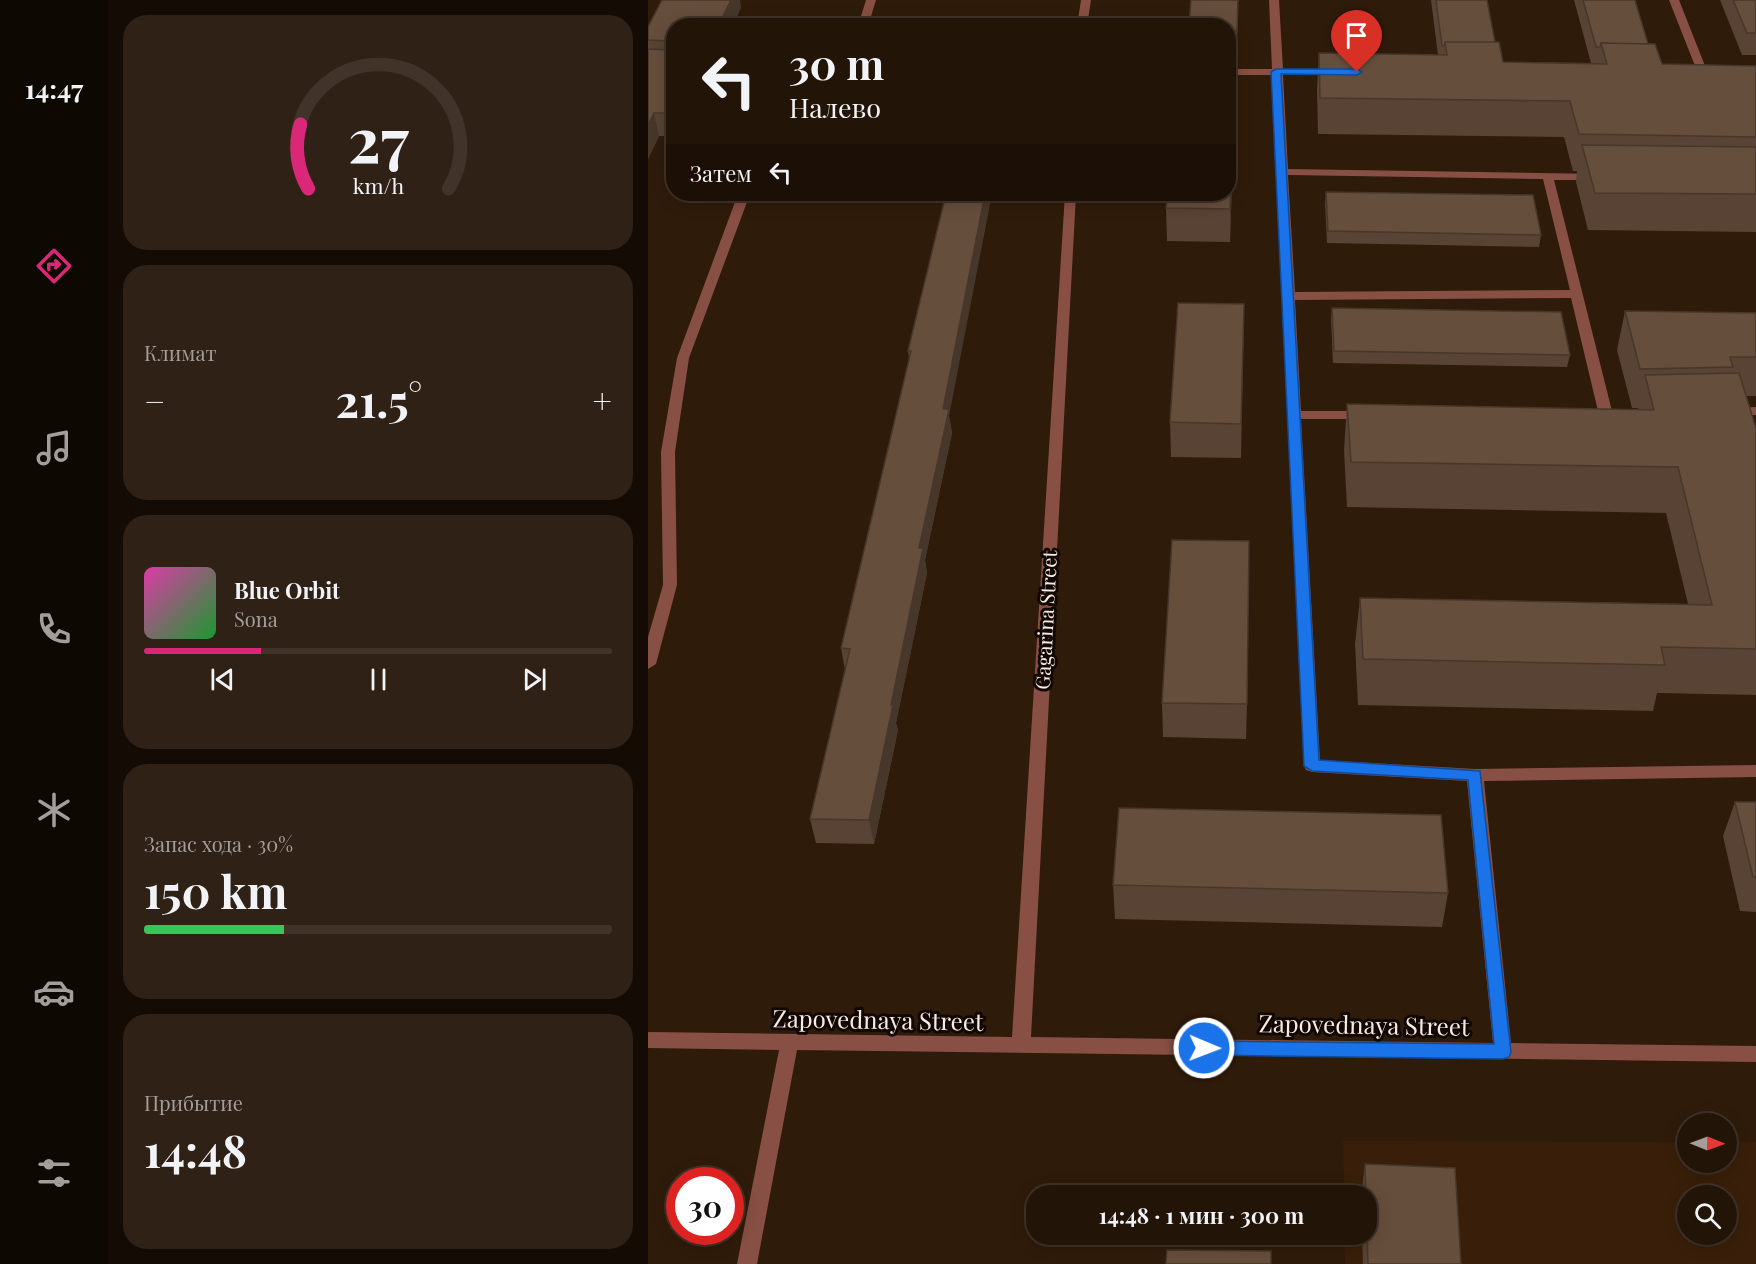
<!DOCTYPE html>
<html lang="ru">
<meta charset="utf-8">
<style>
:root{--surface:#231408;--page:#2f2116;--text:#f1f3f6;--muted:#a39e9c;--line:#403329;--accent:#db2777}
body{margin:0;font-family:"Playfair Display",serif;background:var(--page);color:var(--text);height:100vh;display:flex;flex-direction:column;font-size:22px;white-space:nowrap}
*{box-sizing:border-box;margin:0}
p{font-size:20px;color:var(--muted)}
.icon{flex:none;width:33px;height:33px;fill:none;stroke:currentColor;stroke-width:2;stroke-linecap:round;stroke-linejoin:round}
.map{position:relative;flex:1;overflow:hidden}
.drawer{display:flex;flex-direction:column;gap:15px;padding:15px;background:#130b04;width:540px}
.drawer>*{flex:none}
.top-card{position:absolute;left:18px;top:18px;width:570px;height:183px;border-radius:24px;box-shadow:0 3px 15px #0003,0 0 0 2px var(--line);background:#231408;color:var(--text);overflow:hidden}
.needle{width:39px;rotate:91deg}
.fabs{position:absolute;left:1029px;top:1113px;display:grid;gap:12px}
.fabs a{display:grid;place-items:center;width:60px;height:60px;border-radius:50%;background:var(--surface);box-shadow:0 3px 15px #0003,0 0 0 2px var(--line);font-size:30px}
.speed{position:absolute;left:18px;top:1167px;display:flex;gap:12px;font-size:30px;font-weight:700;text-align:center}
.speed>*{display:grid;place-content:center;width:78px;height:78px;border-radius:50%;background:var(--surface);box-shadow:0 3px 15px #0003,0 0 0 2px var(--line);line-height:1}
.speed .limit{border:9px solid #d22;background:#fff;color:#111}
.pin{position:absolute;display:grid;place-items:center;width:51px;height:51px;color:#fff;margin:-62px -26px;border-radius:50% 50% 50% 0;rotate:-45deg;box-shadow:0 0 6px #0007}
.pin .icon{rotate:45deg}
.me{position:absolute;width:66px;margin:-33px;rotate:91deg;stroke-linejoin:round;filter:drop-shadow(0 0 4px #0008)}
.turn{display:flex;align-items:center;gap:21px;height:126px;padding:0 24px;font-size:27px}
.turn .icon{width:78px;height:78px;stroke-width:2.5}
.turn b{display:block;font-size:42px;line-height:51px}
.then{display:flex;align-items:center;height:57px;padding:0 24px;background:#0003;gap:12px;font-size:22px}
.big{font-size:45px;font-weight:700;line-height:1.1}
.drawer .widget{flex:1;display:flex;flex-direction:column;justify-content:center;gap:9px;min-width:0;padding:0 21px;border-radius:24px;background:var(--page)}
.drawer .dial{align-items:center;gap:0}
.dial svg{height:156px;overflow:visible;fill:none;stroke:var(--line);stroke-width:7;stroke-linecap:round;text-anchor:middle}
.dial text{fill:var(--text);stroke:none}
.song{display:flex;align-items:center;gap:18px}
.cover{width:72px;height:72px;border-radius:9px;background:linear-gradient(135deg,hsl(320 70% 55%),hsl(130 70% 35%))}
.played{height:6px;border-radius:3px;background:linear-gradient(90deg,var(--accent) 25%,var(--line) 25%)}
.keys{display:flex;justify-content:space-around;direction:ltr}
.heat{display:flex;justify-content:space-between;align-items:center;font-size:33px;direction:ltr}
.charge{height:9px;border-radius:4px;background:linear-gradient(90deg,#34c759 30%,var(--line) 0)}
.trip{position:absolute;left:378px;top:1185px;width:351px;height:60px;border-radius:24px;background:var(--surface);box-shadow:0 3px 15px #0003,0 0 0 2px var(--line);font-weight:700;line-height:60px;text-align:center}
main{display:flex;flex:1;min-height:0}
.menu{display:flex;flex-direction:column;width:108px;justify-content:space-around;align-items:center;background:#0e0803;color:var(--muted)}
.menu .icon{width:42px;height:42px}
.menu .active{color:var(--accent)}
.menu b{font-size:27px;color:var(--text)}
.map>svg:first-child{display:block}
.built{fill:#391f09;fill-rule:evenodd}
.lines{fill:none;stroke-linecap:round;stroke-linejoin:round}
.minor{fill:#884f44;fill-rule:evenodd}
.wall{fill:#584334}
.shaded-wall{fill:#47372b}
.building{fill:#664e3d;stroke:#47372b;stroke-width:1.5}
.route{fill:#1a73e8;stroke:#114b97;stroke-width:1.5}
.labels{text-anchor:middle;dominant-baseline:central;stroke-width:6;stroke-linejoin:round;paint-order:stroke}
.street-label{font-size:20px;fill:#f8eadf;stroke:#110803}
.near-street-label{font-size:24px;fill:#f8eadf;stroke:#110803}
</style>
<main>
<nav class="menu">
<b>14:47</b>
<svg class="icon active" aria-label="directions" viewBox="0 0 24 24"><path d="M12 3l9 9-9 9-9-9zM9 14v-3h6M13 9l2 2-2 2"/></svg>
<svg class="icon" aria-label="music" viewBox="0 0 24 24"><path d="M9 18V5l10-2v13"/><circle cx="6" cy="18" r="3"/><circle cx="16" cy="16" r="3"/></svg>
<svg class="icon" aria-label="phone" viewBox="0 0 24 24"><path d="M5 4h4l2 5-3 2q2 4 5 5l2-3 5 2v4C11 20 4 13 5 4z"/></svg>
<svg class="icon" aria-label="climate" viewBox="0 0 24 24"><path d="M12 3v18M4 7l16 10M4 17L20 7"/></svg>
<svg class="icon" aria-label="car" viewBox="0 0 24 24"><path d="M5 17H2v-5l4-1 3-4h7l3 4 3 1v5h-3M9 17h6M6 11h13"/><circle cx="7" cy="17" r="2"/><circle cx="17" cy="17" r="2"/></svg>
<svg class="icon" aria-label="filters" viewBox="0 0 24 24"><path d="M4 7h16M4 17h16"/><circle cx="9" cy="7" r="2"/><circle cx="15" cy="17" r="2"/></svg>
</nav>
<section class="drawer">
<div class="widget dial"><svg viewBox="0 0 100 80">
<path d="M14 69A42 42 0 1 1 86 69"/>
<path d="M14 69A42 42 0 0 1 10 36" stroke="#db2777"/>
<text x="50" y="56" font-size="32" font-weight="700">27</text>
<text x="50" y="72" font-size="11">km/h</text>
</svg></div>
<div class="widget"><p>Климат</p>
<div class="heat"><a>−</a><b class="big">21.5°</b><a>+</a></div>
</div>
<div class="widget">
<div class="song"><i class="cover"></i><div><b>Blue Orbit</b><p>Sona</p></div></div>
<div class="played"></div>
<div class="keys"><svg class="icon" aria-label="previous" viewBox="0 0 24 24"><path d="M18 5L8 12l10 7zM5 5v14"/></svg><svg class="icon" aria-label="pause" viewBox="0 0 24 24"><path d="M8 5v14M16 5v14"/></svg><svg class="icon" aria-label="next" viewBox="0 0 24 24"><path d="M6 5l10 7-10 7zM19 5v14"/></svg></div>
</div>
<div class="widget"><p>Запас хода · 30%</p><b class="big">150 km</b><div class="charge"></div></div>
<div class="widget"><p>Прибытие</p><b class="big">14:48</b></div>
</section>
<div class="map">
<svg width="1108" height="1264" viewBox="0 0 1108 1264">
<rect width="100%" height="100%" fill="#2f1b0a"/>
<path class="built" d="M 695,1141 L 1039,1142 L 1040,1162 L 1078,1162 L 1079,1142 L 1108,1142 L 1108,1264 L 697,1264 L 696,1235 L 718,1234 L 718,1196 L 696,1195 ZM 1040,1196 L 1078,1196 L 1078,1234 L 1040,1234 Z"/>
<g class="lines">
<path class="minor" d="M 218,0 L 228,0 L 220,26 L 210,26 Z
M 433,0 L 443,0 L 439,26 L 429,26 Z
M 621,0 L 631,0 L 635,69 L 688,69 L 693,72 L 688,75 L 635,75 L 640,169 L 948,174 L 954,177 L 948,180 L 906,180 L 965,415 L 963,418 L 953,418 L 951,415 L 923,298 L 647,300 L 653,411 L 718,411 L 725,415 L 718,419 L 653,419 L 672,760 L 827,769 L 1108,765 L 1108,777 L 836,781 L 863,1043 L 1108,1046 L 1108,1062 L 149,1050 L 109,1264 L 89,1264 L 131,1050 L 0,1048 L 0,1032 L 364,1037 L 417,194 L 428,194 L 383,1037 L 845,1043 L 819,781 L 664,772 L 658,770 L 656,766 L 625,75 L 580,75 L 580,69 L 624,69 ZM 640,175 L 895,179 L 922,290 L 647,292 Z
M 1021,0 L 1031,0 L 1061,76 L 1060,78 L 1051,76 Z
M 90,194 L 102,194 L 41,358 L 27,452 L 29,585 L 8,664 L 0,669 L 0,637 L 15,585 L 13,452 L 29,358 Z
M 1108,407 L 1108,415 L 1084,416 L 1077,412 L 1084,408 Z"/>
</g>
<path class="wall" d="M 590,0 L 589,53 L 580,53 L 580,26 Z
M 783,0 L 839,0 L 847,42 L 855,62 L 943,63 L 926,0 L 987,0 L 1000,44 L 1014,64 L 1108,66 L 1108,232 L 940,230 L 928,182 L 929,171 L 925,171 L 916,137 L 670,134 L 669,89 L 671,53 L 790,55 Z
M 1072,0 L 1108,0 L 1108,55 L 1094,55 Z
M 93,7 L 85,26 L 26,26 L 26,136 L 11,136 L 0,159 L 0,27 Z
M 586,121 L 582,242 L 519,241 L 518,208 Z
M 678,192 L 893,235 L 891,247 L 679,243 L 677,204 Z
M 298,194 L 301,416 L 304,433 L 277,560 L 279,573 L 248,723 L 250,730 L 226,844 L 168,843 L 162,819 L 197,670 L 193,648 L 261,359 L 260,351 Z
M 596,304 L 593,458 L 523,457 L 522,422 Z
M 684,308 L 922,355 L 919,367 L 685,363 L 683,320 Z
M 977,311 L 1108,313 L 1108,396 L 1098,396 L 1108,428 L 1108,695 L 1009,693 L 1005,711 L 710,705 L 707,644 L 712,598 L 1040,604 L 1018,513 L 699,507 L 696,450 L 699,404 L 989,410 L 990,408 L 984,408 L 969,350 Z
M 514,703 L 599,704 L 598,739 L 515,737 Z
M 1087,802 L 1108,802 L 1108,912 L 1092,911 L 1075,836 Z
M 465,885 L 800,893 L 794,927 L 467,919 Z
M 717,1164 L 813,1264 L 715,1264 L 714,1234 L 718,1234 L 718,1196 L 713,1196 Z"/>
<path class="shaded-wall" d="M 83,0 L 92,0 L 93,7 L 85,26 L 70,26 Z
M 6,113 L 11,136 L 0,159 L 0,125 Z
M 586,121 L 585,153 L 582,242 L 582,209 Z
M 337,194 L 344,194 L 301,416 L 304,433 L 277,560 L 279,573 L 248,723 L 250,730 L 226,844 L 221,820 L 295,409 Z"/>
<path class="building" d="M 14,0 L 83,0 L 70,26 L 26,26 L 26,113 L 6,113 L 0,125 L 0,49 L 21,50 L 23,41 L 0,40 L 0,27 Z
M 543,0 L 590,0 L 589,31 L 580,31 L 580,26 L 541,26 Z
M 788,0 L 839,0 L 847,42 L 797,42 L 796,46 L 794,46 Z
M 935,0 L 987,0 L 1000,44 L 953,43 L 952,47 L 948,47 Z
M 1085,0 L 1108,0 L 1108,33 L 1099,33 Z
M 797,42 L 851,42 L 855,62 L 959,64 L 953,43 L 1007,44 L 1014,64 L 1108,66 L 1108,137 L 931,134 L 922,101 L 672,98 L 671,53 L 799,55 Z
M 580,121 L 586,121 L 582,209 L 518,208 L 520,194 L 580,194 Z
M 934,145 L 1108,147 L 1108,194 L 947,193 Z
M 678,192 L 885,195 L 893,235 L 680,231 Z
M 298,194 L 337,194 L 295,409 L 301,409 L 271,548 L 275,548 L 243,705 L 245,705 L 221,820 L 162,819 L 202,649 L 193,648 L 263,351 L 260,351 Z
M 530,303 L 596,304 L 593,424 L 522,422 Z
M 684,308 L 913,312 L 922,355 L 686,351 Z
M 977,311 L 1108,313 L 1108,357 L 1082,357 L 1085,367 L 992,369 Z
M 1091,373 L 1108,428 L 1108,649 L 1013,647 L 1017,665 L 715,659 L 712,598 L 1064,605 L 1030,467 L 703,462 L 699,404 L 1006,410 L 997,375 Z
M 524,540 L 601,541 L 599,704 L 514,703 Z
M 1087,802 L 1108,802 L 1108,877 L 1105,877 Z
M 471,808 L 793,815 L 800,893 L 465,885 Z
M 717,1164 L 807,1168 L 813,1264 L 720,1264 Z
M 519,1250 L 623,1251 L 623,1264 L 518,1264 Z"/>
<path class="route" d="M 628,69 L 709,69 L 714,72 L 709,75 L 633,74 L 671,760 L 832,771 L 863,1052 L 861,1057 L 855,1059 L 556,1055 L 551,1053 L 548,1048 L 551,1043 L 556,1041 L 846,1044 L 820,780 L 664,771 L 656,766 L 623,72 Z"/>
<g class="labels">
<g class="street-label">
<text transform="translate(397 620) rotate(-87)">Gagarina Street</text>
</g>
<g class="near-street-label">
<text transform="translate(230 1019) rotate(1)">Zapovednaya Street</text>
<text transform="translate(716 1024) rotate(1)">Zapovednaya Street</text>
</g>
</g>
</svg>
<div class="fabs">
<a><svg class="needle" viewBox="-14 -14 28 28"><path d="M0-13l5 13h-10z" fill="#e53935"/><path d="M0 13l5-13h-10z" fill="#a39e9c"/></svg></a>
<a><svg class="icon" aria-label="search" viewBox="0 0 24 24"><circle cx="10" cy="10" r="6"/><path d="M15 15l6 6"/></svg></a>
</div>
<div class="speed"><div class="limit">30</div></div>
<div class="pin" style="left:709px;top:72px;background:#d93025"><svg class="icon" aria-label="arrive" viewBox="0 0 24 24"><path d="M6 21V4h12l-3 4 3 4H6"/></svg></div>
<svg class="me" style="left:556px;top:1048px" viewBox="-20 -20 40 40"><circle r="17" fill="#1a73e8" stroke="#fff" stroke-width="3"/><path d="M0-11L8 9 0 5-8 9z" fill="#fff"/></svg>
<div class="trip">14:48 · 1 мин · 300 m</div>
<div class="top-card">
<div class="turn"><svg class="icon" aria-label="left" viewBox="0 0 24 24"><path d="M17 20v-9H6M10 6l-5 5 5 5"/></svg><div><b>30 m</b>Налево</div></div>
<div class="then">Затем<svg class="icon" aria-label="left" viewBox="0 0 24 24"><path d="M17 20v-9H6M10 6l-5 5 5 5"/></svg></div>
</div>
</div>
</main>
